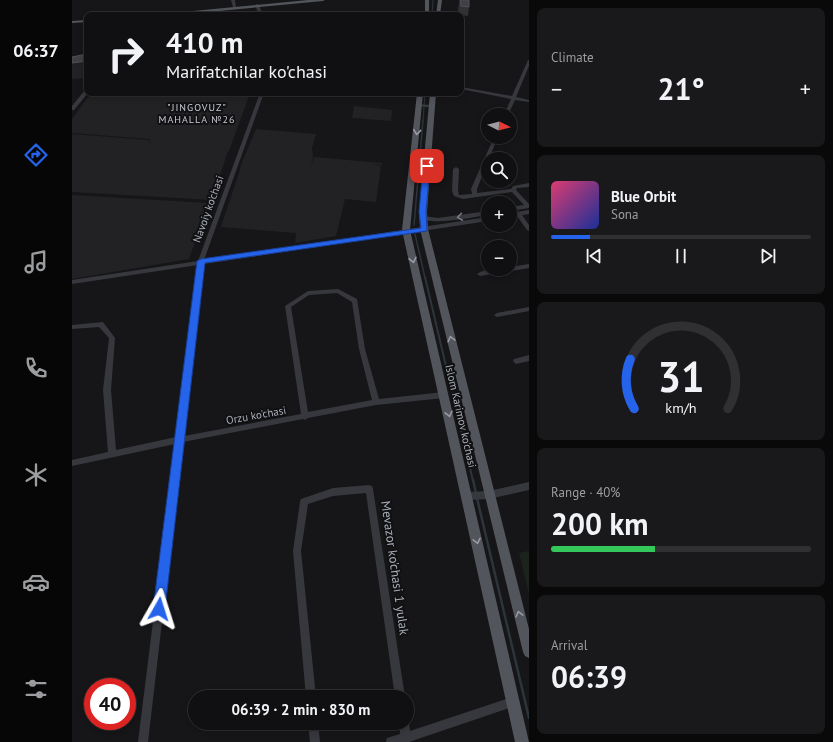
<!DOCTYPE html>
<meta charset="utf-8">
<style>
:root{--surface:#101012;--page:#19191b;--text:#f1f3f6;--muted:#9c9d9f;--line:#303032;--accent:#2563eb}
body{margin:0;font-family:"PT Sans",sans-serif;background:var(--page);color:var(--text);height:100vh;display:flex;flex-direction:column;font-size:15px;white-space:nowrap}
*{box-sizing:border-box;margin:0}
p{font-size:13px;color:var(--muted)}
.icon{flex:none;width:22px;height:22px;fill:none;stroke:currentColor;stroke-width:2;stroke-linecap:round;stroke-linejoin:round}
.map{position:relative;flex:1;overflow:hidden}
.details{display:flex;flex-direction:column;gap:8px;padding:8px;background:#09090a;width:304px}
.details>*{flex:none}
.hud{position:absolute;left:12px;top:12px;width:380px;height:84px;border-radius:8px;box-shadow:0 2px 6px #0003,0 0 0 1px var(--line);background:#101012;color:var(--text);overflow:hidden}
.needle{width:26px;rotate:96deg}
.controls{position:absolute;left:409px;top:108px;display:grid;gap:8px}
.controls a{display:grid;place-items:center;width:36px;height:36px;border-radius:50%;background:var(--surface);box-shadow:0 2px 6px #0003,0 0 0 1px var(--line);font-size:20px}
.speed{position:absolute;left:12px;top:678px;display:flex;gap:8px;font-size:20px;font-weight:700;text-align:center}
.speed>*{display:grid;place-content:center;width:52px;height:52px;border-radius:50%;background:var(--surface);box-shadow:0 2px 6px #0003,0 0 0 1px var(--line);line-height:1}
.speed .limit{border:6px solid #d22;background:#fff;color:#111}
.pin{position:absolute;display:grid;place-items:center;width:34px;height:34px;color:#fff;margin:-17px;border-radius:8px;box-shadow:0 2px 6px #0006}
.me{position:absolute;width:44px;margin:-22px;rotate:6deg;stroke-linejoin:round;filter:drop-shadow(0 0 3px #0008)}
.turn{display:flex;align-items:center;gap:14px;height:84px;padding:0 16px;font-size:18px}
.turn .icon{width:52px;height:52px;stroke-width:2.5}
.turn b{display:block;font-size:28px;line-height:34px}
.big{font-size:30px;font-weight:600;line-height:1.1}
.details .card{flex:1;display:flex;flex-direction:column;justify-content:center;gap:6px;min-width:0;padding:0 14px;border-radius:8px;background:var(--page)}
.details .dial{align-items:center;gap:0}
.dial svg{height:104px;overflow:visible;fill:none;stroke:var(--line);stroke-width:7;stroke-linecap:round;text-anchor:middle}
.dial text{fill:var(--text);stroke:none}
.song{display:flex;align-items:center;gap:12px}
.cover{width:48px;height:48px;border-radius:6px;background:linear-gradient(135deg,hsl(340 70% 55%),hsl(230 70% 35%))}
.played{height:4px;border-radius:2px;background:linear-gradient(90deg,var(--accent) 15%,var(--line) 15%)}
.keys{display:flex;justify-content:space-around;direction:ltr}
.heat{display:flex;justify-content:space-between;align-items:center;font-size:22px;direction:ltr}
.charge{height:6px;border-radius:3px;background:linear-gradient(90deg,#34c759 40%,var(--line) 0)}
.trip{position:absolute;left:116px;top:690px;width:226px;height:40px;border-radius:20px;background:var(--surface);box-shadow:0 2px 6px #0003,0 0 0 1px var(--line);font-weight:600;line-height:40px;text-align:center}
main{display:flex;flex:1;min-height:0}
.tab-bar{display:flex;flex-direction:column;width:72px;justify-content:space-around;align-items:center;background:#060607;color:var(--muted)}
.tab-bar .icon{width:28px;height:28px}
.tab-bar .active{color:var(--accent)}
.tab-bar b{font-size:18px;color:var(--text)}
.map>svg:first-child{display:block}
.built{fill:#222225}
.green{fill:#1c231d}
.lines{fill:none;stroke-linecap:round;stroke-linejoin:round}
.stream-far3{stroke:#2c353c;stroke-width:1}
.stream-far2{stroke:#2c353c;stroke-width:1.5}
.stream-far1{stroke:#2c353c;stroke-width:2}
.stream{stroke:#2c353c;stroke-width:2.5}
.minor{fill:#37383d;fill-rule:evenodd}
.major{fill:#53555c;fill-rule:evenodd}
.wall{fill:#323236}
.shaded-wall{fill:#212124}
.building{fill:#3f3f44;stroke:#4f5156}
.oneway{stroke:#979ba6}
.oneway2{stroke:#757881}
.route{fill:#2563eb;stroke:#184099}
.labels{text-anchor:middle;dominant-baseline:central;stroke-width:4;stroke-linejoin:round;paint-order:stroke}
.far-neighbourhood-label{font-size:10px;letter-spacing:1px;fill:#c9ccd4;stroke:#111113}
.street-label{font-size:11px;fill:#a8adb8;stroke:#111113}
.near-street-label{font-size:13px;fill:#a8adb8;stroke:#111113}
</style>
<main>
<nav class="tab-bar">
<b>06:37</b>
<svg class="icon active" aria-label="directions" viewBox="0 0 24 24"><path d="M12 3l9 9-9 9-9-9zM9 14v-3h6M13 9l2 2-2 2"/></svg>
<svg class="icon" aria-label="music" viewBox="0 0 24 24"><path d="M9 18V5l10-2v13"/><circle cx="6" cy="18" r="3"/><circle cx="16" cy="16" r="3"/></svg>
<svg class="icon" aria-label="phone" viewBox="0 0 24 24"><path d="M5 4h4l2 5-3 2q2 4 5 5l2-3 5 2v4C11 20 4 13 5 4z"/></svg>
<svg class="icon" aria-label="climate" viewBox="0 0 24 24"><path d="M12 3v18M4 7l16 10M4 17L20 7"/></svg>
<svg class="icon" aria-label="car" viewBox="0 0 24 24"><path d="M5 17H2v-5l4-1 3-4h7l3 4 3 1v5h-3M9 17h6M6 11h13"/><circle cx="7" cy="17" r="2"/><circle cx="17" cy="17" r="2"/></svg>
<svg class="icon" aria-label="filters" viewBox="0 0 24 24"><path d="M4 7h16M4 17h16"/><circle cx="9" cy="7" r="2"/><circle cx="15" cy="17" r="2"/></svg>
</nav>
<div class="map">
<svg width="457" height="742" viewBox="0 0 457 742">
<rect width="100%" height="100%" fill="#161618"/>
<path class="built" d="M 15,56 L 15,78 L 0,79 L 0,57 Z
M 19,93 L 178,93 L 157,151 L 146,150 L 156,151 L 140,200 L 0,192 L 0,134 L 76,140 L 80,145 L 77,139 L 0,133 L 0,119 Z
M 282,106 L 320,110 L 319,121 L 280,118 Z
M 184,129 L 244,134 L 240,148 L 241,157 L 239,166 L 242,157 L 310,163 L 310,165 L 300,164 L 309,166 L 304,202 L 273,199 L 264,236 L 223,243 L 224,233 L 149,227 L 169,167 L 168,167 Z
M 0,195 L 137,203 L 117,259 L 0,279 Z"/>
<path class="green" d="M 457,551 L 457,594 L 447,553 Z"/>
<g class="lines">
<path class="stream-far3" d="M 360,15 L 361,0
M 351,121 L 353,93"/>
<path class="stream-far2" d="M 342,225 L 351,120
M 343,234 L 353,278"/>
<path class="stream-far1" d="M 353,277 L 401,481"/>
<path class="stream" d="M 401,480 L 404,493
M 405,498 L 457,718"/>
<path class="minor" d="M 159,0 L 163,0 L 164,8 L 161,7 Z
M 185,4 L 187,5 L 191,15 L 187,15 L 183,5 Z
M 456,60 L 457,60 L 457,66 L 444,97 L 457,100 L 457,102 L 443,100 L 436,115 L 432,115 L 439,99 L 389,89 L 389,87 L 440,96 Z
M 13,90 L 15,90 L 16,93 L 2,110 L 0,110 L 0,106 Z
M 188,93 L 192,93 L 132,260 L 416,217 L 416,221 L 132,264 L 112,436 L 229,414 L 213,306 L 236,291 L 266,289 L 285,299 L 293,349 L 307,399 L 372,392 L 375,393 L 376,395 L 375,397 L 372,398 L 304,405 L 236,418 L 233,420 L 231,419 L 111,442 L 76,742 L 66,742 L 103,444 L 0,466 L 0,460 L 36,452 L 31,390 L 37,338 L 27,327 L 0,329 L 0,325 L 31,322 L 43,338 L 39,390 L 44,450 L 104,437 L 126,265 L 0,284 L 0,280 L 126,261 ZM 265,293 L 280,302 L 287,349 L 300,400 L 236,412 L 219,307 L 237,295 Z
M 345,104 L 360,105 L 362,106 C 358,108 349,107 345,105 Z
M 422,137 L 426,137 L 417,159 L 416,159 L 416,162 L 405,189 L 405,193 L 439,189 L 441,186 L 457,183 L 457,187 L 445,188 L 444,190 L 457,204 L 457,208 L 438,211 L 438,207 L 452,205 L 440,192 L 391,199 L 382,196 L 380,191 L 381,169 L 384,167 L 387,169 L 386,191 L 387,195 L 400,194 L 399,189 Z
M 457,210 L 457,214 L 450,215 L 457,225 L 457,231 L 455,230 L 445,216 L 438,217 L 438,213 Z
M 416,211 L 416,215 C 401,217 360,226 348,218 L 351,216 L 366,218 Z
M 457,264 L 457,268 L 408,276 L 405,274 C 413,268 428,269 438,269 L 438,267 Z
M 457,307 L 457,311 L 425,317 L 422,315 L 425,313 Z
M 457,355 L 457,361 L 444,364 L 441,361 L 442,359 Z
M 457,482 L 457,490 L 417,499 L 395,500 L 392,499 L 391,496 L 392,493 L 395,492 L 417,491 Z
M 297,485 L 300,486 L 301,489 L 333,697 L 323,697 L 294,493 L 261,496 L 236,504 L 229,551 L 244,697 L 234,697 L 221,551 L 228,502 L 229,499 L 261,488 Z
M 440,697 L 444,698 L 445,702 L 444,706 L 440,707 L 337,742 L 314,742 L 315,738 L 328,734 L 327,723 L 335,723 L 335,719 L 337,723 L 338,731 Z
M 236,723 L 246,723 L 248,742 L 238,742 Z"/>
<path class="major" d="M 236,0 L 253,0 L 251,1 L 105,15 L 87,15 L 89,14 Z
M 353,0 L 357,0 L 357,15 L 353,15 Z
M 366,0 L 370,0 L 368,15 L 364,15 Z
M 15,20 L 15,22 L 0,23 L 0,21 Z
M 345,93 L 351,93 L 338,230 L 457,742 L 443,742 L 330,230 Z
M 358,93 L 364,93 L 355,212 L 356,229 L 457,629 L 457,658 L 453,656 L 451,652 L 348,229 L 347,212 Z"/>
</g>
<path class="wall" d="M 388,0 L 397,7 L 396,16 L 387,15 L 386,9 Z"/>
<path class="shaded-wall" d="M 15,61 L 15,66 L 0,68 L 0,63 Z"/>
<path class="building" d="M 388,0 L 397,0 L 397,7 L 389,6 Z
M 15,54 L 15,61 L 0,63 L 0,57 Z"/>
<defs><path id="oneway-chevron" d="M-2-3.5L2.5 0L-2 3.5" fill="none" stroke-width="1.6" stroke-linecap="round" stroke-linejoin="round"/></defs>
<g class="oneway">
<use href="#oneway-chevron" transform="translate(345 132) rotate(96)"/>
<use href="#oneway-chevron" transform="translate(341 260) rotate(77)"/>
<use href="#oneway-chevron" transform="translate(379 339) rotate(-104)"/>
<use href="#oneway-chevron" transform="translate(377 414) rotate(77)"/>
<use href="#oneway-chevron" transform="translate(405 541) rotate(78)"/>
<use href="#oneway-chevron" transform="translate(447 614) rotate(-104)"/>
</g>
<use class="oneway2" href="#oneway-chevron" transform="translate(388 217) rotate(172)"/>
<path class="route" d="M 355,164 L 358,166 L 354,212 L 355,231 L 133,263 L 93,609 L 91,613 L 87,615 L 83,613 L 81,609 L 125,261 L 129,259 L 349,228 L 347,212 L 351,166 Z"/>
<g class="labels">
<g class="far-neighbourhood-label">
<text x="125" y="107">"JINGOVUZ"<tspan x="125" dy="12">MAHALLA №26</tspan></text>
</g>
<g class="street-label">
<text transform="translate(136 209) rotate(-70)">Navoiy ko'chasi</text>
<text transform="translate(184 415) rotate(-10)">Orzu ko'chasi</text>
<text transform="translate(389 416) rotate(77)">Islom Karimov ko'chasi</text>
</g>
<g class="near-street-label">
<text transform="translate(323 568) rotate(82)">Mevazor ko'chasi 1 yulak</text>
</g>
</g>
</svg>
<div class="controls">
<a><svg class="needle" viewBox="-14 -14 28 28"><path d="M0-13l5 13h-10z" fill="#e53935"/><path d="M0 13l5-13h-10z" fill="#9c9d9f"/></svg></a>
<a><svg class="icon" aria-label="search" viewBox="0 0 24 24"><circle cx="10" cy="10" r="6"/><path d="M15 15l6 6"/></svg></a>
<a>+</a>
<a>−</a>
</div>
<div class="speed"><div class="limit">40</div></div>
<div class="pin" style="left:355px;top:166px;background:#d93025"><svg class="icon" aria-label="arrive" viewBox="0 0 24 24"><path d="M6 21V4h12l-3 4 3 4H6"/></svg></div>
<svg class="me" style="left:87px;top:609px" viewBox="-20 -20 40 40"><path d="M0-17L14 15 0 8-14 15z" fill="#2563eb" stroke="#fff" stroke-width="4"/></svg>
<div class="trip">06:39 · 2 min · 830 m</div>
<div class="hud">
<div class="turn"><svg class="icon" aria-label="right" viewBox="0 0 24 24"><path d="M7 20v-9h11M14 6l5 5-5 5"/></svg><div><b>410 m</b>Marifatchilar ko'chasi</div></div>
</div>
</div>
<section class="details">
<div class="card"><p>Climate</p>
<div class="heat"><a>−</a><b class="big">21°</b><a>+</a></div>
</div>
<div class="card">
<div class="song"><i class="cover"></i><div><b>Blue Orbit</b><p>Sona</p></div></div>
<div class="played"></div>
<div class="keys"><svg class="icon" aria-label="previous" viewBox="0 0 24 24"><path d="M18 5L8 12l10 7zM5 5v14"/></svg><svg class="icon" aria-label="pause" viewBox="0 0 24 24"><path d="M8 5v14M16 5v14"/></svg><svg class="icon" aria-label="next" viewBox="0 0 24 24"><path d="M6 5l10 7-10 7zM19 5v14"/></svg></div>
</div>
<div class="card dial"><svg viewBox="0 0 100 80">
<path d="M14 69A42 42 0 1 1 86 69"/>
<path d="M14 69A42 42 0 0 1 11 31" stroke="#2563eb"/>
<text x="50" y="56" font-size="32" font-weight="700">31</text>
<text x="50" y="72" font-size="11">km/h</text>
</svg></div>
<div class="card"><p>Range · 40%</p><b class="big">200 km</b><div class="charge"></div></div>
<div class="card"><p>Arrival</p><b class="big">06:39</b></div>
</section>
</main>
